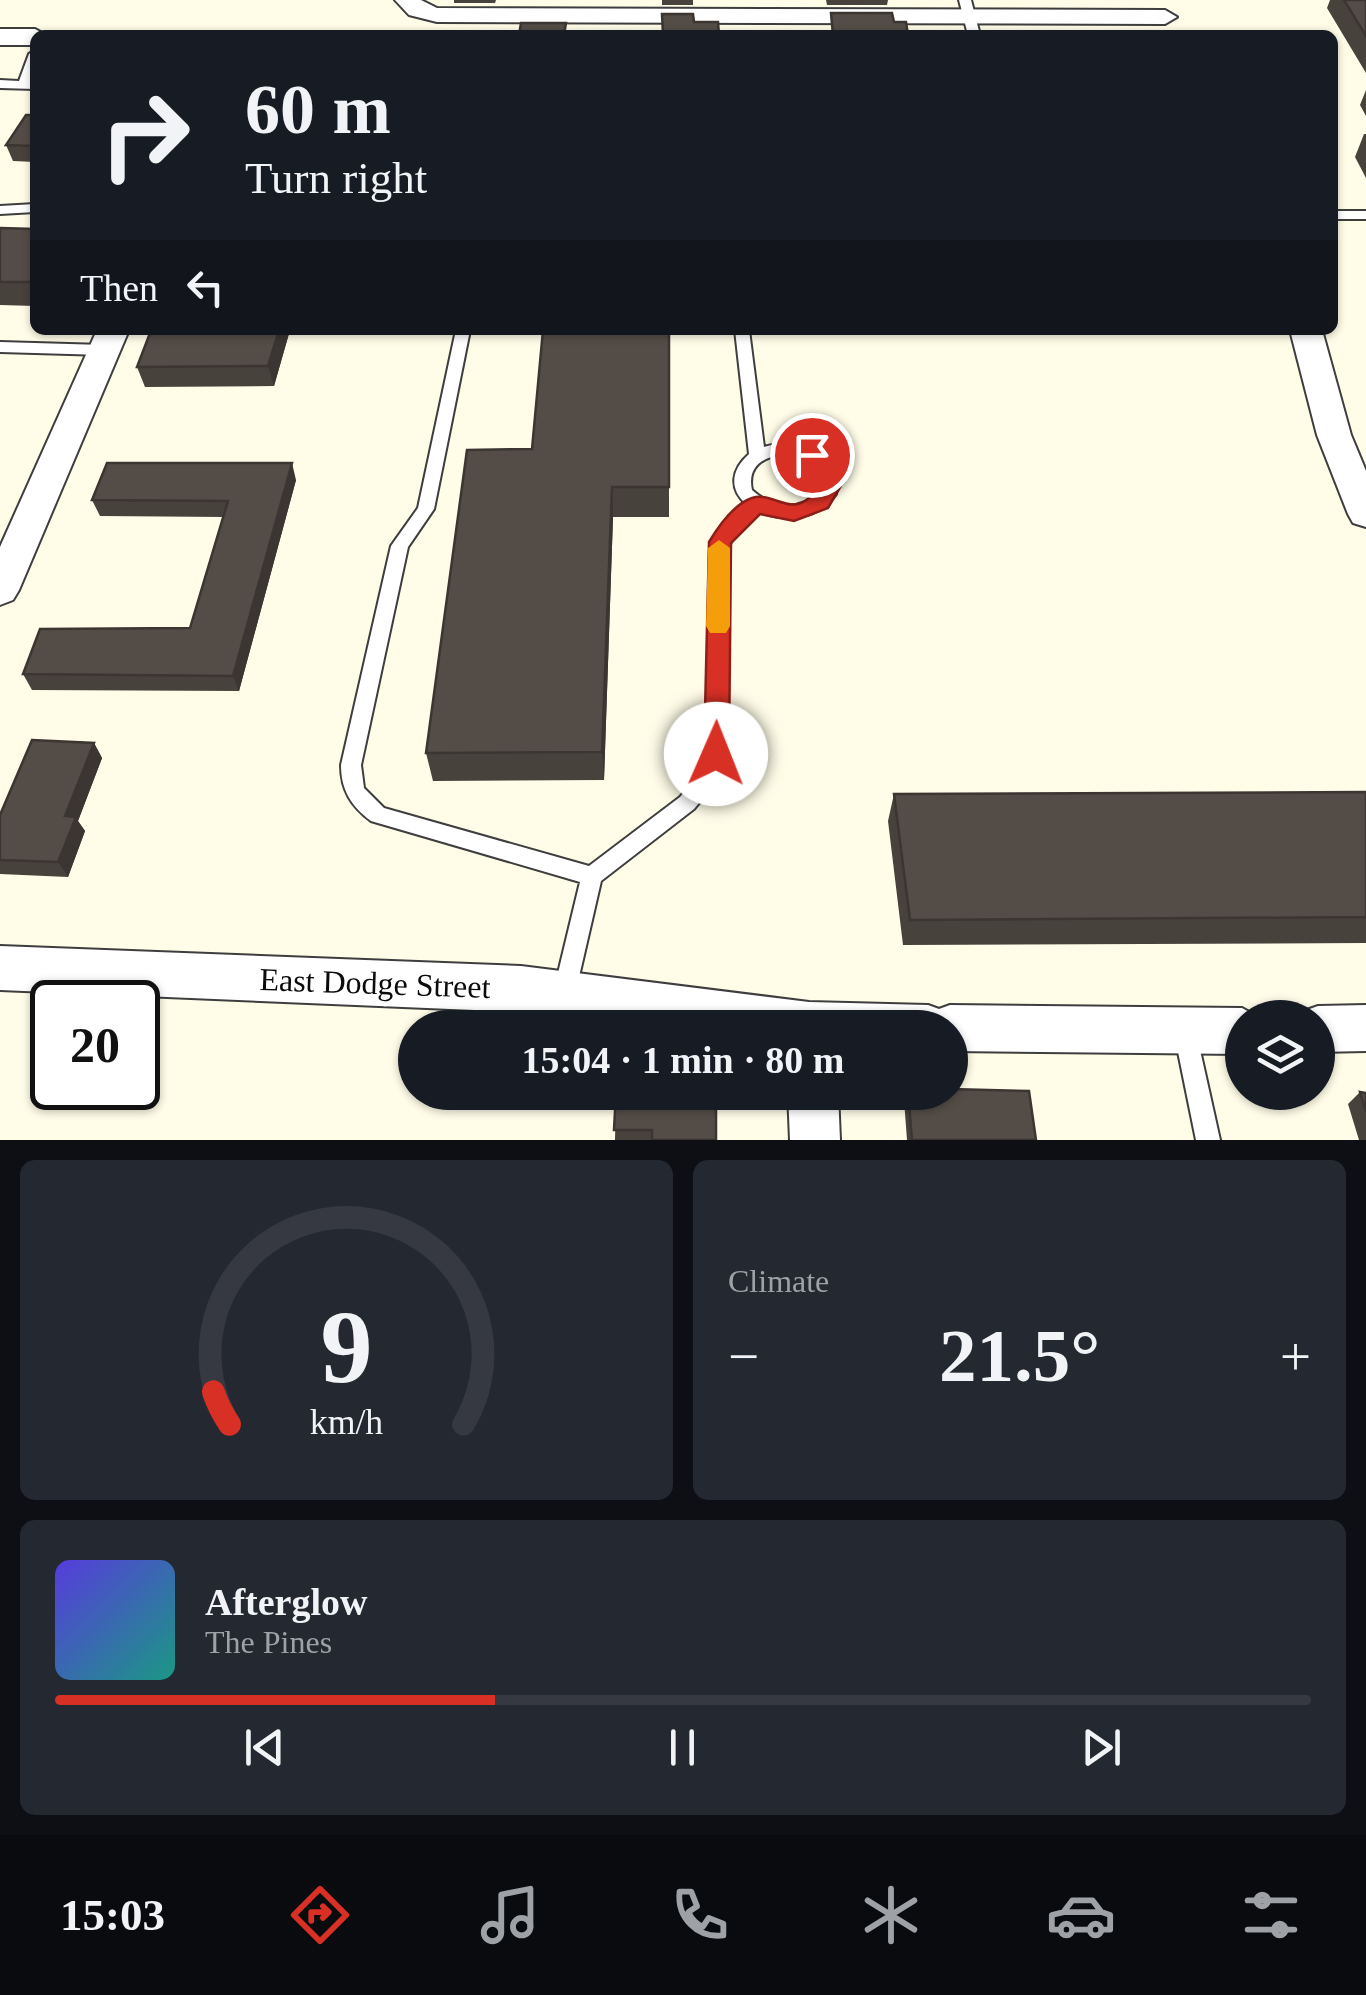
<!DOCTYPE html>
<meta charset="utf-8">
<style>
:root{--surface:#171b24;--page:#242831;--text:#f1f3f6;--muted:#9ea1a6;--line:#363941;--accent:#d93025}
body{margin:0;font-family:"Times New Roman",serif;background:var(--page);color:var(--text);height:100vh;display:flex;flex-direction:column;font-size:38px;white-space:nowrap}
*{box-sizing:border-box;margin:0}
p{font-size:32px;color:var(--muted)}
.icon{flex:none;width:55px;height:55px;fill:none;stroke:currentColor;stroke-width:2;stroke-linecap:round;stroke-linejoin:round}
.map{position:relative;height:1140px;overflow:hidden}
.sheet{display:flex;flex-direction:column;gap:20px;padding:20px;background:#0d0f14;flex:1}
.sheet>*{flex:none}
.top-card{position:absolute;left:30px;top:30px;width:1308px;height:305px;border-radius:15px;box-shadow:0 2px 8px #0004;background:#171b24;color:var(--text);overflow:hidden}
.controls{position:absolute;left:1225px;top:1000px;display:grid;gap:20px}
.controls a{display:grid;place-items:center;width:110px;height:110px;border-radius:50%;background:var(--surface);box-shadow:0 2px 8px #0004;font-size:50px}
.speed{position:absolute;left:30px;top:980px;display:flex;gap:20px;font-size:50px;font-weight:700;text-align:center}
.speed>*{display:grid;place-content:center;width:130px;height:130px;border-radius:50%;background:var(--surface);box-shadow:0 2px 8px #0004;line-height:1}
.speed .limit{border:5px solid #111;border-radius:15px;background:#fff;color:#111}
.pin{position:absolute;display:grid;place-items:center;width:85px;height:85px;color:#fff;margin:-42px;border:5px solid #fff;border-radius:50%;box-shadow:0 2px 10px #0007}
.me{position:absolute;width:110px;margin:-55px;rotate:1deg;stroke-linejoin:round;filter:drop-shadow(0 0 8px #0008)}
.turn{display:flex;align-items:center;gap:35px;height:210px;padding:0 50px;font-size:45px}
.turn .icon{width:130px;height:130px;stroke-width:2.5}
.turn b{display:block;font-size:70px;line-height:85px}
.then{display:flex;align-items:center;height:95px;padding:0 50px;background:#0003;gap:20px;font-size:38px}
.big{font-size:75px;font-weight:600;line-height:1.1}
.sheet .card{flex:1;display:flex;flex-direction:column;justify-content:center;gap:15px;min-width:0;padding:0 35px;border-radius:15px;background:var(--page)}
.sheet .dial{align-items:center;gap:0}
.dial svg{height:260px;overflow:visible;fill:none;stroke:var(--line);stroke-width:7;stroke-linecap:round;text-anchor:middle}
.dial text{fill:var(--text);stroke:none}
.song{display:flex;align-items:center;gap:30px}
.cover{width:120px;height:120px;border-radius:15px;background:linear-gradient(135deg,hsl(250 70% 55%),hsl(170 70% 35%))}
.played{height:10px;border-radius:5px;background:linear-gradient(90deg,var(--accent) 35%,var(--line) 35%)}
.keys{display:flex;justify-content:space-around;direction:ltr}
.heat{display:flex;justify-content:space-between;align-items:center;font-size:55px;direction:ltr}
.sheet .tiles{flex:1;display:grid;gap:20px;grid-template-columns:1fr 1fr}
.card:last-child{grid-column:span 2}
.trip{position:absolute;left:398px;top:1010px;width:570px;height:100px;border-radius:50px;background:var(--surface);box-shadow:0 2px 8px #0004;font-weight:600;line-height:100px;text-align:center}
.menu{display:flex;height:160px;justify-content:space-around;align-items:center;background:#090b0e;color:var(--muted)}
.menu .icon{width:70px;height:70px}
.menu .active{color:var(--accent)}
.menu b{font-size:45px;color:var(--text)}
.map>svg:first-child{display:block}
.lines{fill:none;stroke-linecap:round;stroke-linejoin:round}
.lane-casing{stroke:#3e3e3e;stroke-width:4}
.street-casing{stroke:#3e3e3e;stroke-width:4}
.lane{fill:#fff;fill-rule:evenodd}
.street{fill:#fff;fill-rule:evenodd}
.wall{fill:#48423d}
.shaded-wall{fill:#3b3632}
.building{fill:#544d47;stroke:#3b3632;stroke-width:2.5}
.route{fill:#d93025;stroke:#8d1f18;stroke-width:2.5}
.slow{fill:#f59e0b}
.labels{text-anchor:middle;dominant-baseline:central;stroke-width:10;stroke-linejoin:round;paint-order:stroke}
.near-street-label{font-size:32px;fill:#0b0b0b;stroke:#fff}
</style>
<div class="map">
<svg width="1366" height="1140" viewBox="0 0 1366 1140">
<rect width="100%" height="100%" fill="#fffde8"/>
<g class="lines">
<g class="lane-casing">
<path id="lane" d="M 959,0 L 971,0 L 980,35 L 968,35 Z
M 35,50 L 35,70 L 31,81 L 35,81 L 35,89 L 0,88 L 0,80 L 19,81 L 29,54 Z
M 35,204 L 35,212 L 0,214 L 0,206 Z
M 1332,211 L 1366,211 L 1366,219 L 1332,219 Z
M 456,330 L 470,330 L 434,509 L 408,547 L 361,765 L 364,788 L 384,808 L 589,866 L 680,797 L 703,770 L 706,754 L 710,549 L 722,525 L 746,504 C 728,488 732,469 749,454 L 735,330 L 749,330 L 764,447 C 794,438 819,448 837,473 L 836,494 C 817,520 788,522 759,512 L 735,533 L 728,549 L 726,754 L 719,779 L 694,809 L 601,881 L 575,994 L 572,1001 L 564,1005 L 556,1001 L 553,994 L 580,882 L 371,821 C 351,806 341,790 341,765 L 391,546 L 418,508 ZM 784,454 L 807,459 L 821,474 L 820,492 C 798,512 773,509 752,490 C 747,467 762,457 784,454 Z
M 0,342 L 104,345 L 112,350 L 104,355 L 0,352 Z
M 1185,1021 L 1193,1024 L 1196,1032 L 1220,1140 L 1196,1140 L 1174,1032 L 1177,1024 Z"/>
</g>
<g class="street-casing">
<path id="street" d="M 395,0 L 421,0 L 437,8 L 1165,10 L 1177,17 L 1165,24 L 437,22 L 409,15 Z
M 0,29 L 35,29 L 46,35 L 35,35 L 35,45 L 0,45 Z
M 97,330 L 129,330 L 19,590 L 13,600 L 0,605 L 0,547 Z
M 1290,330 L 1322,330 L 1351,435 L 1366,471 L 1366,527 L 1353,523 L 1348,514 L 1317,435 Z
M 0,946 L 521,966 L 809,1002 L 928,1005 L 939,1009 L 950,1005 L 1242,1008 L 1260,1018 L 1242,1018 L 1242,1054 L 950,1051 L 950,1028 L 646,1028 L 521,1012 L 0,990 Z
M 1366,1005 L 1366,1051 L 1318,1052 L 1318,1018 L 1299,1018 L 1301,1012 L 1318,1006 Z
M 788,1092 L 838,1092 L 840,1140 L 790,1140 Z"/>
</g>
<use href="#lane" class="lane"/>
<use href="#street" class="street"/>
</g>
<path class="wall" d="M 454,0 L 496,0 L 495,3 L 454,3 Z
M 662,0 L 693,0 L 693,5 L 662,5 Z
M 826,0 L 888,0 L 887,5 L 827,5 Z
M 1330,0 L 1366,0 L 1366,73 L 1327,8 Z
M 1366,90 L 1366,116 L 1360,105 Z
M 35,115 L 35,162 L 13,161 L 6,145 Z
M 1364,134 L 1366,134 L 1366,178 L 1355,157 Z
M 0,228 L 35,229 L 35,306 L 0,305 Z
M 290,330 L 274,386 L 145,387 L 137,367 L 180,332 Z
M 669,330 L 669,517 L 613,517 L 604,780 L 433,781 L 426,753 L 532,449 Z
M 296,480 L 239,691 L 32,690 L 23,674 L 190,628 L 224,517 L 100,516 L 92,500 Z
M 94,743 L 102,758 L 78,821 L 85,831 L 68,877 L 0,874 L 0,815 Z
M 1366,792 L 1366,943 L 903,945 L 888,821 L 894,794 Z
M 616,1092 L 716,1140 L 615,1140 Z
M 906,1092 L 950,1092 L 1036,1140 L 907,1140 L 904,1100 Z
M 1360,1092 L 1366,1093 L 1366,1140 L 1359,1140 L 1348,1104 Z"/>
<path class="shaded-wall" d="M 279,330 L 290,330 L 274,386 L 268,366 Z
M 292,463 L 296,480 L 239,691 L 233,676 Z
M 612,487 L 613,517 L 604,780 L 602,752 Z
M 94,743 L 102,758 L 78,821 L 85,831 L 68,877 L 58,862 L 65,816 Z"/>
<path class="building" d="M 1344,0 L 1366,0 L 1366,36 Z
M 831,13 L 892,13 L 894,22 L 906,22 L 908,35 L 833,35 Z
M 662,14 L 693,14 L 694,22 L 718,22 L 719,35 L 663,35 Z
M 521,23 L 566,23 L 564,35 L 519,35 Z
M 26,115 L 35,115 L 35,146 L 6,145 Z
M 0,228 L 35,229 L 35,282 L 0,282 Z
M 181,330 L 279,330 L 268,366 L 137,367 L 150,333 L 180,332 Z
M 543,330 L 669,330 L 669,487 L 612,487 L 602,752 L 426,753 L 467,450 L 532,449 Z
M 107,463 L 292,463 L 233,676 L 23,674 L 40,629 L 190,628 L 228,501 L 92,500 Z
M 32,740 L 94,743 L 65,816 L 76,817 L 58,862 L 0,860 L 0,815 Z
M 1366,792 L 1366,917 L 910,920 L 894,794 Z
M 950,1089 L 1029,1091 L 1036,1140 L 912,1140 L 908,1092 L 950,1092 Z
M 616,1092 L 716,1092 L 716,1140 L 652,1140 L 652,1130 L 614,1130 Z
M 1360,1092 L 1366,1093 L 1366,1112 Z"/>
<path class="route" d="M 812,448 L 830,457 L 842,484 L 828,508 L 794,521 L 760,514 L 731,543 L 729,754 L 725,762 L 716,765 L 707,762 L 704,754 L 709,542 C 718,527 734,504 752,498 C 776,490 796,526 820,483 L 814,467 L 801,455 Z"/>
<path class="slow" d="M 719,540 L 730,548 L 730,626 L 726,633 L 710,633 L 706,626 L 708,548 Z"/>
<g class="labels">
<g class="near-street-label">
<text transform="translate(375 983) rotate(2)">East Dodge Street</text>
</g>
</g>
</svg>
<div class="controls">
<a><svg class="icon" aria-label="layers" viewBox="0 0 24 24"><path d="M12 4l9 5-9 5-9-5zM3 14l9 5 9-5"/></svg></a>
</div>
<div class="speed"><div class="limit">20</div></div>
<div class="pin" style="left:812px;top:455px;background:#d93025"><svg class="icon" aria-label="arrive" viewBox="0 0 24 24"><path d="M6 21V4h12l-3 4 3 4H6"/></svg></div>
<svg class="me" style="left:716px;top:754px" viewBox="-20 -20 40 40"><circle r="19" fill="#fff"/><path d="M0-13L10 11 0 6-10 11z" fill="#d93025"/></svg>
<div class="trip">15:04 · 1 min · 80 m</div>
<div class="top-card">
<div class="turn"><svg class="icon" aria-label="right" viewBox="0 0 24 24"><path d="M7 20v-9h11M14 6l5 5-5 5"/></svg><div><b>60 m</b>Turn right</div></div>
<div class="then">Then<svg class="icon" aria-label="left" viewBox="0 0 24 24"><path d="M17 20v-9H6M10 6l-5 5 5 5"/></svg></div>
</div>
</div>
<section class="sheet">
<div class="tiles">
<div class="card dial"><svg viewBox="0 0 100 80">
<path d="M14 69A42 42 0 1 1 86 69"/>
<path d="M14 69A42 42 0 0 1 9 59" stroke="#d93025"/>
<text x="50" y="56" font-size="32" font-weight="700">9</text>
<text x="50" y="72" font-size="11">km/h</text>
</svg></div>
<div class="card"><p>Climate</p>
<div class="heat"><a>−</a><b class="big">21.5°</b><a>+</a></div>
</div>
<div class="card">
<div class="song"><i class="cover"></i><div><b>Afterglow</b><p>The Pines</p></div></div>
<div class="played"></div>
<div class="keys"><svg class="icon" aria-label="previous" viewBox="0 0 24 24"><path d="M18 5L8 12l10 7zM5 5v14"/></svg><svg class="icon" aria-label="pause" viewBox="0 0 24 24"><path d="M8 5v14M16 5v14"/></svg><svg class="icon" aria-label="next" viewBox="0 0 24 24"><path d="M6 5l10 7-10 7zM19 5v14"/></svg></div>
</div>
</div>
</section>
<nav class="menu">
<b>15:03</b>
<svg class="icon active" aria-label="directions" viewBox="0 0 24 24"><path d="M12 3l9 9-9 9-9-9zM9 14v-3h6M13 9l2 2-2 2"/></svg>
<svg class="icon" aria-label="music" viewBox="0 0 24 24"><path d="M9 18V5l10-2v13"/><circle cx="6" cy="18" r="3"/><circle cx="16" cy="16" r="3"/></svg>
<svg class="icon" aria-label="phone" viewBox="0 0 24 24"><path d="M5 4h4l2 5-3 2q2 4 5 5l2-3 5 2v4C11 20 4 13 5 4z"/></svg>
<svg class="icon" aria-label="climate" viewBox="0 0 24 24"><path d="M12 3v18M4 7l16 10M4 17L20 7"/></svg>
<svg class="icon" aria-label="car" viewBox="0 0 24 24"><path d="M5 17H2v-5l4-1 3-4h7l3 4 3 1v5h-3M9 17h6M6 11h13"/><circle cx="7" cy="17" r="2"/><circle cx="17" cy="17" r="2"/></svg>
<svg class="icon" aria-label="filters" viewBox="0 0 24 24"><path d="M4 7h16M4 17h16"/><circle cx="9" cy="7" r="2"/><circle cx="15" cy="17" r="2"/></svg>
</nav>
